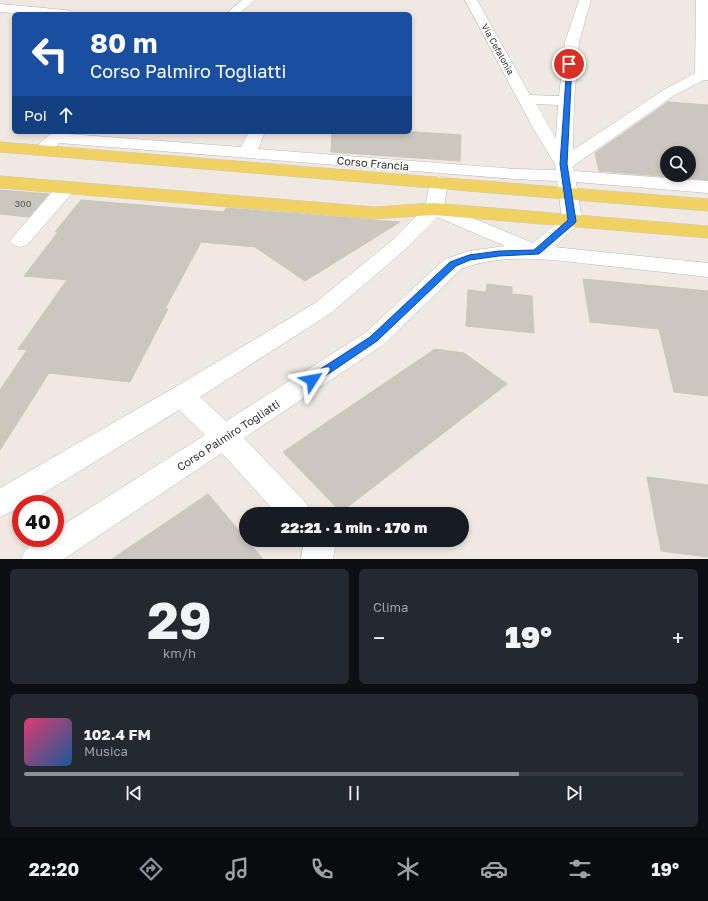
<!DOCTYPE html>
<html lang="it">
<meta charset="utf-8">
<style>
:root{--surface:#171b24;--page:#242831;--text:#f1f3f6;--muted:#9ea1a6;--line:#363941;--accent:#8c9099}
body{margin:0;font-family:"Golos Text",sans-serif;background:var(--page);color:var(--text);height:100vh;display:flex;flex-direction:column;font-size:15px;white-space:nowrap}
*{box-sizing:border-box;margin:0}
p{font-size:13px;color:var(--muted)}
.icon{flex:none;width:22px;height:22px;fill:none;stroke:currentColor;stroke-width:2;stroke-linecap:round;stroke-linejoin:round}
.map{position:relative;height:559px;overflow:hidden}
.sheet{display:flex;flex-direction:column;gap:10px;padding:10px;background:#0d0f14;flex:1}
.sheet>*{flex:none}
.banner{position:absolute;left:12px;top:12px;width:400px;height:122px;border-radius:6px;box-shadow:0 2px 6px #0003;background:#1a4fa0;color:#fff;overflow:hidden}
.buttons{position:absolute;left:660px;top:146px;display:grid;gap:8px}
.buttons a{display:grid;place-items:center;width:36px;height:36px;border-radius:50%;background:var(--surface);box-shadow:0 2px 6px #0003;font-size:20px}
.speed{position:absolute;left:12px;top:495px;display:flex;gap:8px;font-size:20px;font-weight:700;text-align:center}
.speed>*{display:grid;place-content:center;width:52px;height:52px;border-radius:50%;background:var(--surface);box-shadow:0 2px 6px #0003;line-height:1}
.speed .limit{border:6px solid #d22;background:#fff;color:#111}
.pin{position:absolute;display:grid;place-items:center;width:34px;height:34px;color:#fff;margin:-17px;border:2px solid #fff;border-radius:50%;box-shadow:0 1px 4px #0007}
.me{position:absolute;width:44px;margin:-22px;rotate:56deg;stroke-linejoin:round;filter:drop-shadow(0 0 3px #0008)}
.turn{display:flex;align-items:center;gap:14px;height:84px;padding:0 12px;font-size:18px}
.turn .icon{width:52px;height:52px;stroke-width:2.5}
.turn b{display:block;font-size:28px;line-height:34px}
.then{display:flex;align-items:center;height:38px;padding:0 12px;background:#0003;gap:8px;font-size:15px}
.big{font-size:30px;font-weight:800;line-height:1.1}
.sheet .card{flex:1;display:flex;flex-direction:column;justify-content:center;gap:6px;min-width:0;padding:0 14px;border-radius:6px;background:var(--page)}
.sheet .dial{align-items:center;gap:0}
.dial b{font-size:52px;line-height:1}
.song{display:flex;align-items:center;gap:12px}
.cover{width:48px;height:48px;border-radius:6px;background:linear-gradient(135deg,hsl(340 70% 55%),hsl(210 70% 35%))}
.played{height:4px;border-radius:2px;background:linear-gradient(90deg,var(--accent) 75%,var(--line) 75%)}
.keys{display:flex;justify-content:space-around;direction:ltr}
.heat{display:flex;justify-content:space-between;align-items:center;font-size:22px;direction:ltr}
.sheet .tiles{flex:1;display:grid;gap:10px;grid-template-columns:1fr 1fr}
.card:last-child{grid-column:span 2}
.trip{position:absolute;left:239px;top:507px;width:230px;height:40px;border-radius:20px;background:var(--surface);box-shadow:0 2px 6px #0003;font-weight:800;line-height:40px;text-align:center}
.tab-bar{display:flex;height:64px;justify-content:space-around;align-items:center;background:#090b0e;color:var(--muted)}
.tab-bar .icon{width:28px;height:28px}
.tab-bar .selected{color:var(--accent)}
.tab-bar b{font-size:18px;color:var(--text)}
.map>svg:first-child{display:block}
.building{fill:#cbc7bf;stroke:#cbc5ba;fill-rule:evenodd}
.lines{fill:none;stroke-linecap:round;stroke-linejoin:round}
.minor-casing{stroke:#b4b7c1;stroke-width:1}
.major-casing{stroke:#c9c9c9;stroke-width:1}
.minor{fill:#fff;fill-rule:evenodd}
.major{fill:#f2d163;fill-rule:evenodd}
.route{fill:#1a73e8;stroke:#114b97}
.labels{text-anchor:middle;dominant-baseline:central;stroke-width:3;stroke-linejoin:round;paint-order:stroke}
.far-street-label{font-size:9px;fill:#2e2e2e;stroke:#fff}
.number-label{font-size:9px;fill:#555452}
.street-label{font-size:11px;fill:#2e2e2e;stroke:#fff}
</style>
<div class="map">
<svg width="708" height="559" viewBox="0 0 708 559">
<rect width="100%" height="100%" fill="#efe9e1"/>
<path class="building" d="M 668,102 L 708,105 L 708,180 L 599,171 L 595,153 ZM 667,153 L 689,153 L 689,175 L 667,175 Z
M 332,132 L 417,132 L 461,135 L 460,161 L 331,152 Z
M 0,190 L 49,194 L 29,217 L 0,214 Z
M 81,200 L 224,212 L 226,208 L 400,222 L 305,281 L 255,247 L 201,242 L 165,309 L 168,309 L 130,382 L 49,373 L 0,450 L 0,390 L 27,350 L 18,349 L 67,280 L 24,276 L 58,232 L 55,232 Z
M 583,279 L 708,291 L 708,396 L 674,392 L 659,329 L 590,322 Z
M 487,284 L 512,287 L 512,294 L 532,296 L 534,333 L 466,326 L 468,290 L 486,292 Z
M 435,349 L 464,353 L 507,384 L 341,512 L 283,452 Z
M 647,477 L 708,485 L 708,557 L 661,551 Z
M 208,494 L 263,559 L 112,559 Z"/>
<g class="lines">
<g class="minor-casing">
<path id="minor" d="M 242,0 L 255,0 L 239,14 L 226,14 Z
M 465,0 L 477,0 L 530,95 L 559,96 L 565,42 L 579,0 L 591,0 L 579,42 L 574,101 L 573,150 L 665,89 L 695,73 L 696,0 L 708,0 L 708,80 L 704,80 L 675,95 L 573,166 L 574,171 L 708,181 L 708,193 L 576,182 L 582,221 L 554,247 L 708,263 L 708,277 C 672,273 635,269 599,265 C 553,260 505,252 461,269 L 383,345 L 244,438 L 307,504 L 311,514 L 277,514 L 222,453 L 64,559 L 21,559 C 28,543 38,538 55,538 L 55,530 L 205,435 L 179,410 L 26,504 L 21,504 L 21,507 L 0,517 L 0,488 L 172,389 L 315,303 L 394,239 L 425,207 L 430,182 L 432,178 L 439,176 L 446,178 L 448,182 L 444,206 L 533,243 L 562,219 L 557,181 L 515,179 L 59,143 C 52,151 49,156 38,154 L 35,150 C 40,143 46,135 55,133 L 241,147 L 249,132 L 265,132 L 258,149 L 515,169 L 556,170 L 555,164 L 533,128 ZM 536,104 L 558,105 L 556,139 ZM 437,217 L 505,246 L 469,251 L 445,259 L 365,333 L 226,421 L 200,397 L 331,313 L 408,247 Z
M 0,4 L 66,10 L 70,11 L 72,14 L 26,14 L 0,12 Z
M 66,182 L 73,184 L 75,188 L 73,192 L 27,245 L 20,247 L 13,245 L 10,241 L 13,237 L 59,184 Z
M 304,540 L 336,540 L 333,559 L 301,559 Z"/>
</g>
<g class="major-casing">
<path id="major" d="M 0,142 L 708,199 L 708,211 L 0,152 Z
M 0,176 L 375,207 L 434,203 L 708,226 L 708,238 L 434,215 L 375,219 L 0,188 Z"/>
</g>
<use href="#minor" class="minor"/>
<use href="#major" class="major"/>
</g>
<path class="route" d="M 567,63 L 572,64 L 567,164 L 576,221 L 575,223 L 539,254 L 499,256 L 470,260 L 456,266 L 377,341 L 315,383 L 308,383 L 306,380 L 308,377 L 370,337 L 450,262 L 469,255 L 499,251 L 534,250 L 568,220 L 560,164 Z"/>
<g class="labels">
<g class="far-street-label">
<text transform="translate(498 49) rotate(61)">Via Cefalonia</text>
</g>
<g class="number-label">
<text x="23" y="203">300</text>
</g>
<g class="street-label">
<text transform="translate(373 163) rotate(5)">Corso Francia</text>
<text transform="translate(228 435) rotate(-33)">Corso Palmiro Togliatti</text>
</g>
</g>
</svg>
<div class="buttons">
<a><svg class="icon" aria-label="search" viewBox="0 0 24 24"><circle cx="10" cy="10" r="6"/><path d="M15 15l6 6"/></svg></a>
</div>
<div class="speed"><div class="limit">40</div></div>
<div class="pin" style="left:569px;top:64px;background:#d93025"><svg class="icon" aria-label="arrive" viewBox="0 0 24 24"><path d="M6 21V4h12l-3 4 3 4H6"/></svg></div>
<svg class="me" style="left:312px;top:380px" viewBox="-20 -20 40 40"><path d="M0-17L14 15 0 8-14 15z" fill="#1a73e8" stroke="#fff" stroke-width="4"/></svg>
<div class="trip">22:21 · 1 min · 170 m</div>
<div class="banner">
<div class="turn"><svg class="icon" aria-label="left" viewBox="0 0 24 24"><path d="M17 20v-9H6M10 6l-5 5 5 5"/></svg><div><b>80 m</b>Corso Palmiro Togliatti</div></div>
<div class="then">Poi<svg class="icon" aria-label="ahead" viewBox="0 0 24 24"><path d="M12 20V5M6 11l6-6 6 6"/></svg></div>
</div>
</div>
<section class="sheet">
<div class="tiles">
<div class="card dial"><b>29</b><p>km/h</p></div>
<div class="card"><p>Clima</p>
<div class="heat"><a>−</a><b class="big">19°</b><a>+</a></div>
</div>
<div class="card">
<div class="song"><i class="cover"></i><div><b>102.4 FM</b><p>Musica</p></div></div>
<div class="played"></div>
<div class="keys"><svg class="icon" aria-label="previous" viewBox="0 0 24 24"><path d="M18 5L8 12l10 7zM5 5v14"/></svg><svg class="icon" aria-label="pause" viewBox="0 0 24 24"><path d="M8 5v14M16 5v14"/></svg><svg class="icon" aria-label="next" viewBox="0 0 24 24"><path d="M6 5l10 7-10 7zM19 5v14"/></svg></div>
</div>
</div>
</section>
<nav class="tab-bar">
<b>22:20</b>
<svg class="icon selected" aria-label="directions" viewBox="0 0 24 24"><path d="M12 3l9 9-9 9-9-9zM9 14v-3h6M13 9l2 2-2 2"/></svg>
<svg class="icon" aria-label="music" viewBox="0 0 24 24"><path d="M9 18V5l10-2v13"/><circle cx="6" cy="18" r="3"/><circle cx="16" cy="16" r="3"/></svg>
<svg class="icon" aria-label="phone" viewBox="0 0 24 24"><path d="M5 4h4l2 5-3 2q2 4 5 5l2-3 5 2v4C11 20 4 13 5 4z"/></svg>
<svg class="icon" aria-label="climate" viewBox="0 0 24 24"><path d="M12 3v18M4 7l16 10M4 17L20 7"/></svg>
<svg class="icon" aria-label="car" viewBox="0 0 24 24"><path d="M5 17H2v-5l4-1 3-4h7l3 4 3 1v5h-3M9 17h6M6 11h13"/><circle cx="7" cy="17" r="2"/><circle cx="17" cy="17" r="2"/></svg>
<svg class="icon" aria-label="filters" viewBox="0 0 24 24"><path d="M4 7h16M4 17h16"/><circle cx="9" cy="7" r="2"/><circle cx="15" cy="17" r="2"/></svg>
<b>19°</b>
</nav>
